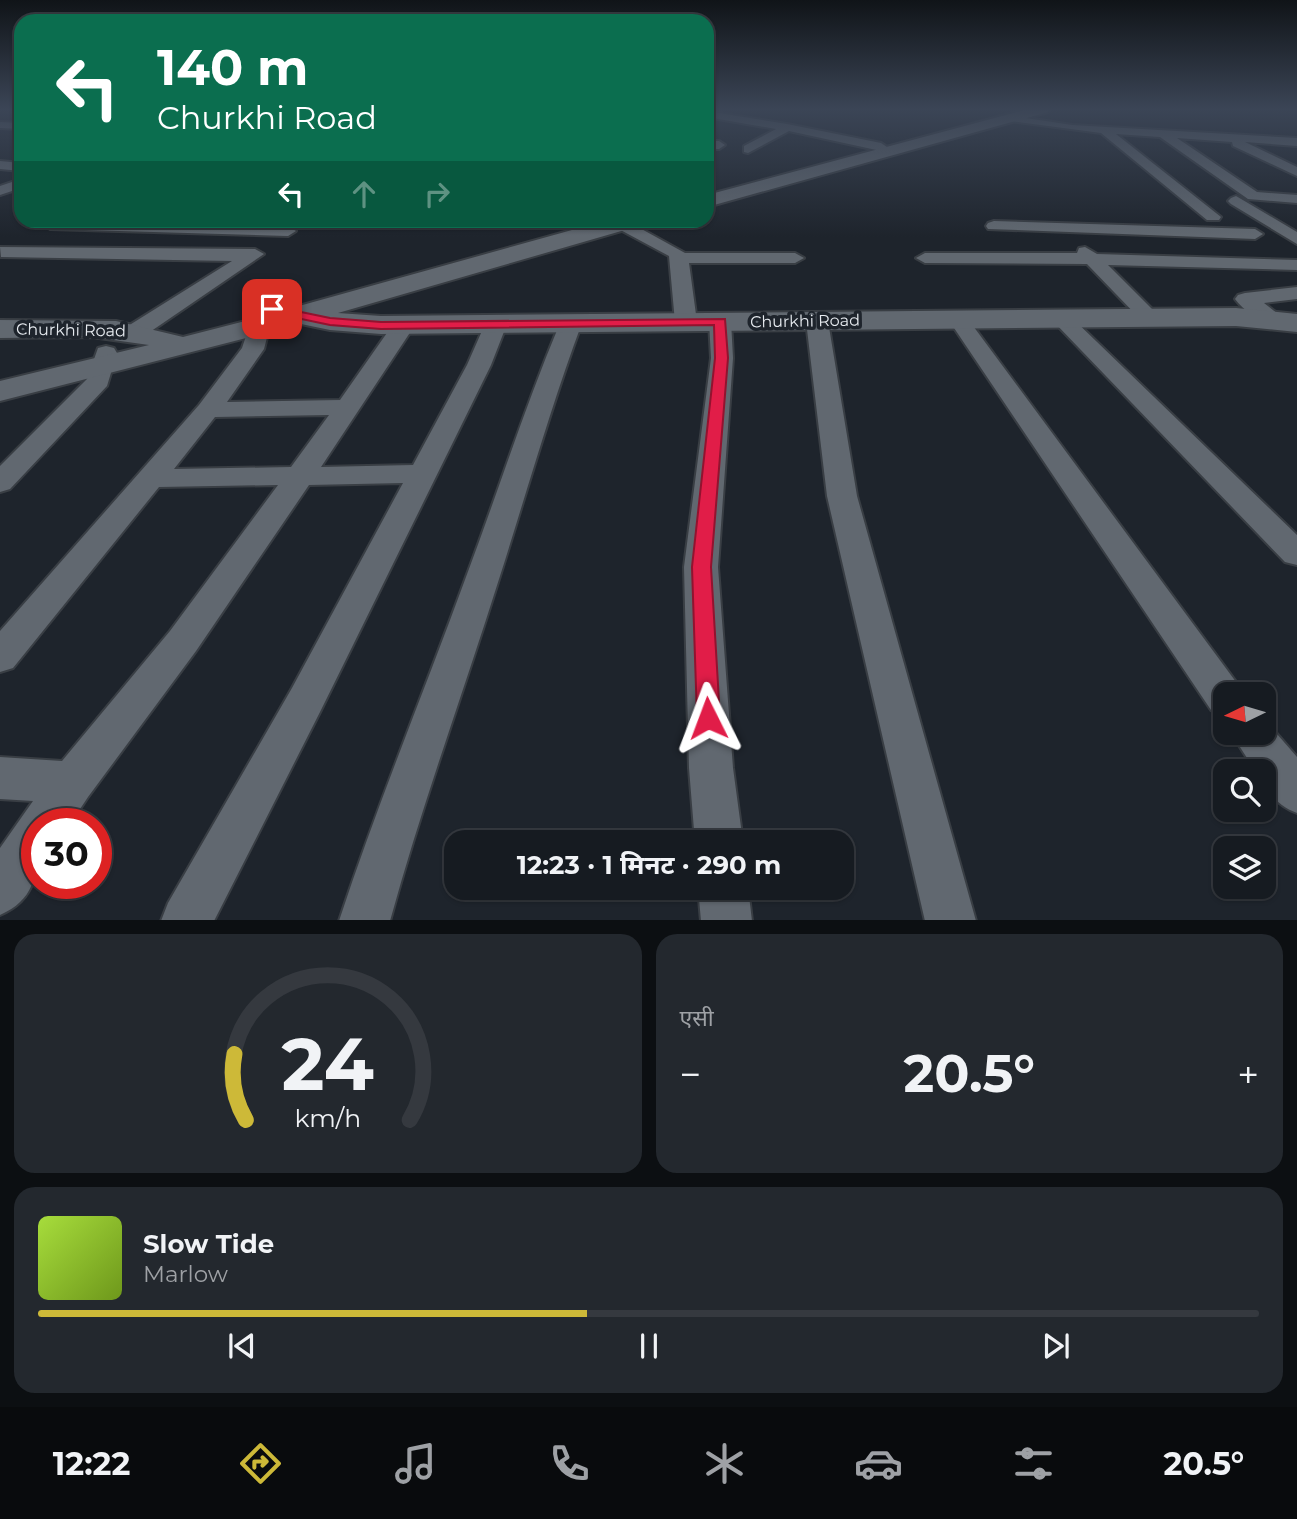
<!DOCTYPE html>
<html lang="hi">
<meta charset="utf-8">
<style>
:root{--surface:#161b21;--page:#23282e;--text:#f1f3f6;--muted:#9ea1a5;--line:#35393f;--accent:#cdb938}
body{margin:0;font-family:Montserrat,"Noto Sans Devanagari",sans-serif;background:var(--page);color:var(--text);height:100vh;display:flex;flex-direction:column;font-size:26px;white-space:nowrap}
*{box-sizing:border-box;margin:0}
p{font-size:23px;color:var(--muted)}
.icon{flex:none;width:38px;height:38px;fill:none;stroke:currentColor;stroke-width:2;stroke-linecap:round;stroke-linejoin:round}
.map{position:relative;height:920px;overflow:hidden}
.sheet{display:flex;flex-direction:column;gap:14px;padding:14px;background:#0c0f12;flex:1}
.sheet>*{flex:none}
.hud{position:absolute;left:14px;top:14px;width:700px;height:214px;border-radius:21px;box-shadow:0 2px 5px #0004,0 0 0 2px var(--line);background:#0b6e4f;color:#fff;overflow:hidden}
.needle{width:46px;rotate:265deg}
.tools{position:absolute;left:1213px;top:682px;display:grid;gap:14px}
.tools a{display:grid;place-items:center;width:63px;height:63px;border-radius:14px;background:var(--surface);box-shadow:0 2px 5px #0004,0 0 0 2px var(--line);font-size:35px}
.speed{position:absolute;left:21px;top:808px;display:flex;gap:14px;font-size:35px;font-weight:700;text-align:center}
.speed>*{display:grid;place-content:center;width:91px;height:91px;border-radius:50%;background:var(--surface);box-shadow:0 2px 5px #0004,0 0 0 2px var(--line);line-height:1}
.speed .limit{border:10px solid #d22;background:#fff;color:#111}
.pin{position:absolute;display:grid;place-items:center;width:60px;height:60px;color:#fff;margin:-30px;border-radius:14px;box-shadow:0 4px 10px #0006}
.me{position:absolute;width:77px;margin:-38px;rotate:357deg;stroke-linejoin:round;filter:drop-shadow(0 0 5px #0008)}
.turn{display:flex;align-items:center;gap:24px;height:147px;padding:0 28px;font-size:32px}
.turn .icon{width:91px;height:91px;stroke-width:2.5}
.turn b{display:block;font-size:49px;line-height:60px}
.lanes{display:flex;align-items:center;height:66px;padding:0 28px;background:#0003;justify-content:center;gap:35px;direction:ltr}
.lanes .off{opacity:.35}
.big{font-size:52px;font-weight:700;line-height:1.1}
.sheet .widget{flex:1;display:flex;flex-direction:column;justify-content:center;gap:10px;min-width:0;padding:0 24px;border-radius:21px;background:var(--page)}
.sheet .dial{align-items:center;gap:0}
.dial svg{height:182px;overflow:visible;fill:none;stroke:var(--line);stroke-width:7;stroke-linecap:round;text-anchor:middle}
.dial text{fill:var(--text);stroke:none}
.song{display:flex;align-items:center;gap:21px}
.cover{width:84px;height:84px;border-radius:10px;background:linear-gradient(135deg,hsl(80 70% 55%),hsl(80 70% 35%))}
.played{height:7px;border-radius:4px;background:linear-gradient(90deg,var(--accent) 45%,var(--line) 45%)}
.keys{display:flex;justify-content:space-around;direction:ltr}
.heat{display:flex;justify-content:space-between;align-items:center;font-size:38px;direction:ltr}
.sheet .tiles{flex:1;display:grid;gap:14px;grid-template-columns:1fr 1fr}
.widget:last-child{grid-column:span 2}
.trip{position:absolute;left:444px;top:830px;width:410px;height:70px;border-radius:21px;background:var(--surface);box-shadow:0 2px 5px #0004,0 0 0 2px var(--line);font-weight:700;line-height:70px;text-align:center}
.dock{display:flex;height:112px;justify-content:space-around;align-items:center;background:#090b0d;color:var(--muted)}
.dock .icon{width:49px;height:49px}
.dock .on{color:var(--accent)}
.dock b{font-size:32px;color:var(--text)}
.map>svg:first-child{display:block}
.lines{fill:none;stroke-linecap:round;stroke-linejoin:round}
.street-casing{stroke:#393e44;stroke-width:4}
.secondary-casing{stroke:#393e44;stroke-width:4}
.street{fill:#616870;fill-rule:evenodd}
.secondary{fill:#616870;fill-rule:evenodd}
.route{fill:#e11d48;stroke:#92132f;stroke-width:2}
.labels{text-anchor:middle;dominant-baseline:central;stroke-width:7;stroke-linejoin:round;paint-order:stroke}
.far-street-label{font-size:16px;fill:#e6eaef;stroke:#1e242c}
</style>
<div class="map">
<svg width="1297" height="921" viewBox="0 0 1297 921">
<rect width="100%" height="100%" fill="#1e242c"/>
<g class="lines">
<g class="street-casing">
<path id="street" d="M 707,111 L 787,124 L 881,143 L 887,147 L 881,151 L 789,131 L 748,153 L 744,152 L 744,146 L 776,129 L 707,117 Z
M 1007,115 L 1072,125 L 1297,138 L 1297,146 L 1245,142 L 1297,167 L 1297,176 L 1233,146 L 1232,142 L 1177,138 L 1257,192 L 1297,195 L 1297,203 L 1248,199 L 1160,137 L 1116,134 L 1221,217 L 1219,220 L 1207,220 L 1101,133 L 1003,120 L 1002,118 Z
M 0,122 L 21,123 L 21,129 L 0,128 Z
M 707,141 L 719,141 L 725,145 L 719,149 L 707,149 Z
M 0,161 L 21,163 L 21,171 L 0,169 Z
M 21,179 L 21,188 L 0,195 L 0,186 Z
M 1236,196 L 1297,232 L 1297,244 L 1231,204 L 1228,201 L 1231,198 Z
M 56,221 L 288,226 L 296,231 L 288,236 L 50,229 L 48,226 Z
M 615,221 L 627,221 L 685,253 L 795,253 L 804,258 L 795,263 L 689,263 L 697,322 L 693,326 L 679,326 L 675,322 L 669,256 L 615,227 L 613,224 Z
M 994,221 L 1255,229 L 1263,234 L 1255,239 L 988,229 L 986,226 L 988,223 Z
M 0,247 L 255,249 L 264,254 L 144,336 L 128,336 L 125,331 L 128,326 L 232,261 L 1,257 Z
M 1085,247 L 1097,254 L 1297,260 L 1297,270 L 1108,265 L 1156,313 L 1159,317 L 1156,321 L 1142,321 L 1087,264 L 925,263 L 916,258 L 925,253 L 1077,253 L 1079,248 Z
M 1297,287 L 1297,299 L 1264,303 L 1287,321 L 1283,325 C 1267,329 1245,312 1235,299 L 1238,295 L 1245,293 Z
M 1061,312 L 1068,314 L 1297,535 L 1297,565 L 1285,562 L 1054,322 L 1051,318 L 1054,314 Z
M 958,313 L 965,315 L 1239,686 L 1243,695 L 1225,695 L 1225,715 L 1211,710 L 948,319 L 951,315 Z
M 720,315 L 727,317 L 731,321 L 733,358 L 718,567 L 733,768 L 743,842 L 695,842 L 689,768 L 684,567 L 711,358 L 709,321 L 713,317 Z
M 817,315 L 824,317 L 828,321 L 857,496 L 976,921 L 925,921 L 827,496 L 806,321 L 810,317 Z
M 571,317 L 578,319 L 582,323 C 551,406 527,491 500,576 C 464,691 422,804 390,921 L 339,921 C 377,805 424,692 466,577 C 498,492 525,406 560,323 L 564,319 Z
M 496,318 L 503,320 L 507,324 L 491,365 L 320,712 L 214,921 L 161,921 L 168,903 L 292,688 L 403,483 L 309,485 L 196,651 L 88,797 L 70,824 L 37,824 C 37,863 42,897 0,915 L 0,848 L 33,801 L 0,799 L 0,757 L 62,761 L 170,631 L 278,485 L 159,487 L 13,668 L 0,672 L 0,631 L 199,405 L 242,348 L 251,321 L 267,321 L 270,326 L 264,349 L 227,402 L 340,400 L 396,320 L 412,320 L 415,325 L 321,467 L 413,465 L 467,365 L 485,324 L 489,320 ZM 329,415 L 291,467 L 174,469 L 215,417 Z
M 106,346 L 114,348 L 117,353 L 107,386 L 10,489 L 0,492 L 0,466 L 87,379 L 98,348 Z
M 1264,719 L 1297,757 L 1297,813 C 1279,806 1264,792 1264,772 L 1256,772 L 1231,733 L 1264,733 Z
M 698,887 L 748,887 L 752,921 L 701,921 Z"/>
</g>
<g class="secondary-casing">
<path id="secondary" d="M 1028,109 L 1050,109 L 1048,112 L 707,207 L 707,195 Z
M 608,220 L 645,220 L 642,225 L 338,313 L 381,316 L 1236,308 L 1297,314 L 1297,332 L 1236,326 L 381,334 L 330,330 L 301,324 L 0,401 L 0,381 L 149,345 L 92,337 L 0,338 L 0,320 L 116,321 L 183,337 L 265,316 L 258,309 L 262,303 L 272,301 L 299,306 Z"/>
</g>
<use href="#street" class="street"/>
<use href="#secondary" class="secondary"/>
</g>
<linearGradient id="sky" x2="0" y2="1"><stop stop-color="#101418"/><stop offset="0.46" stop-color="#3b4556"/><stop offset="1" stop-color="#3b4556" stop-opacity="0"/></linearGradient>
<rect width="1297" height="237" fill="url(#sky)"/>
<path class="route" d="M 272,306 L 330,318 L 381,322 L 725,319 L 728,358 L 711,567 L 720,718 L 717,725 L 708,728 L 700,725 L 697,718 L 692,567 L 715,358 L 714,325 L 381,329 L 330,325 L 268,312 L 268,307 Z"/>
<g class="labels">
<g class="far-street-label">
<text transform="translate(805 321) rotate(-1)">Churkhi Road</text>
<text transform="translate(71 330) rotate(1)">Churkhi Road</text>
</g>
</g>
</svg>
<div class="tools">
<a><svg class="needle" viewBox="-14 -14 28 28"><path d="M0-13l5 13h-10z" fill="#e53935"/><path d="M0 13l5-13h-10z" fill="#9ea1a5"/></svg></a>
<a><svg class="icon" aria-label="search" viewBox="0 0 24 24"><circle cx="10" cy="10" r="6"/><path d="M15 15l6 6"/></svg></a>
<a><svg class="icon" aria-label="layers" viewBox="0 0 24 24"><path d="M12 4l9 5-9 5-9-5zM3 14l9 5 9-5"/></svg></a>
</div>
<div class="speed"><div class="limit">30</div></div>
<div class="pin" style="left:272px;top:309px;background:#d93025"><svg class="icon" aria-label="arrive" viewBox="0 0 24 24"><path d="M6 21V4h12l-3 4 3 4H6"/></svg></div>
<svg class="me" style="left:708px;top:718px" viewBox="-20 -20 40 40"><path d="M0-17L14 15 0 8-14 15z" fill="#e11d48" stroke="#fff" stroke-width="4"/></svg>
<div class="trip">12:23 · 1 मिनट · 290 m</div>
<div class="hud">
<div class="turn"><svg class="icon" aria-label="left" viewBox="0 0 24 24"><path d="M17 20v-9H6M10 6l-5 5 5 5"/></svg><div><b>140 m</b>Churkhi Road</div></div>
<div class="lanes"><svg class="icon" aria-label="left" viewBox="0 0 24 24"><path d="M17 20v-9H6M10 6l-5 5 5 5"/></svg><svg class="icon off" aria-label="ahead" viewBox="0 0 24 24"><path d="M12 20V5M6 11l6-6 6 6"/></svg><svg class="icon off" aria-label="right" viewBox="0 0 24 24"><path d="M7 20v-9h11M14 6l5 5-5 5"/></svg></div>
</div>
</div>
<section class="sheet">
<div class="tiles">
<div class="widget dial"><svg viewBox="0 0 100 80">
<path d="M14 69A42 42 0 1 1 86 69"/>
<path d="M14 69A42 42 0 0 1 9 40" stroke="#cdb938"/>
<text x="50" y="56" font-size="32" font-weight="700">24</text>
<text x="50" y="72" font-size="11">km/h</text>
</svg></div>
<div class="widget"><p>एसी</p>
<div class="heat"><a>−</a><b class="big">20.5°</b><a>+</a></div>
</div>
<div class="widget">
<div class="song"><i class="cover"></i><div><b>Slow Tide</b><p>Marlow</p></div></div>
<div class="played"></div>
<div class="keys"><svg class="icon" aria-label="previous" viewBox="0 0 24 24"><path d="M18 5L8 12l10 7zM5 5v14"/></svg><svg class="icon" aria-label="pause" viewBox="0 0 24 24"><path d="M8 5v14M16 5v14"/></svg><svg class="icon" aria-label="next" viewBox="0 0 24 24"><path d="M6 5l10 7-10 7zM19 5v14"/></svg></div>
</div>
</div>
</section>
<nav class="dock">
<b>12:22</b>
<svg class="icon on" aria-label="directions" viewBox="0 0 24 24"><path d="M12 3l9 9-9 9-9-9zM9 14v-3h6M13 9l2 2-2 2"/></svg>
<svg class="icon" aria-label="music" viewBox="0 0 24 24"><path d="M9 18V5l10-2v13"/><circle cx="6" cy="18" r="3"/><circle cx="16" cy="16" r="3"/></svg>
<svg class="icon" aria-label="phone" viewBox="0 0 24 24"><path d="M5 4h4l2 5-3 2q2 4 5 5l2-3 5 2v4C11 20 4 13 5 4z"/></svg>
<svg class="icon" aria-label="climate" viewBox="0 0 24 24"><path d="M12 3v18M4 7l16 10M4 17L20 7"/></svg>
<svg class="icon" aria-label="car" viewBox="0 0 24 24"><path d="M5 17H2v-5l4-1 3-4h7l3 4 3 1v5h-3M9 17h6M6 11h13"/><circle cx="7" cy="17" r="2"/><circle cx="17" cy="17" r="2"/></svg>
<svg class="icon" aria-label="filters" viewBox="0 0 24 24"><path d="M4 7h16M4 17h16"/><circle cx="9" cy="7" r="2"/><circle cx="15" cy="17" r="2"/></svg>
<b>20.5°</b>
</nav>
